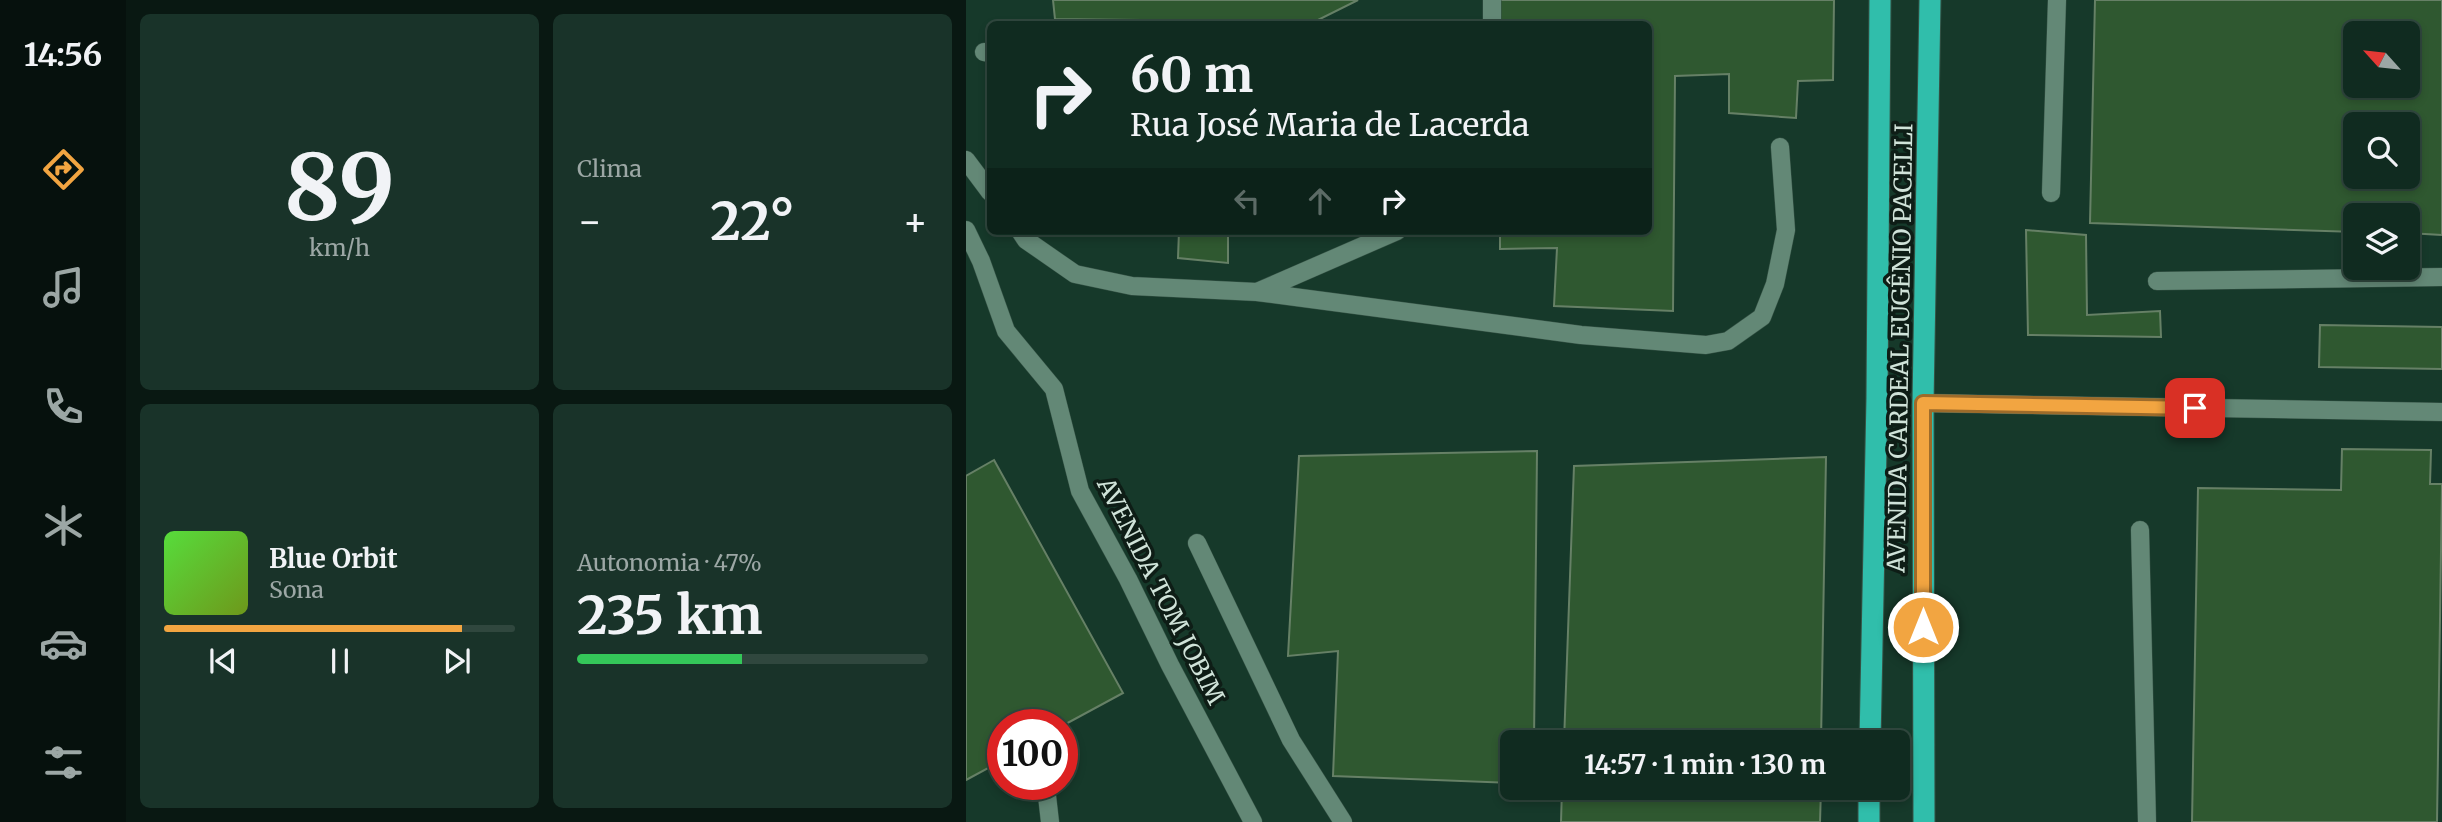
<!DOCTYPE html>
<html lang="pt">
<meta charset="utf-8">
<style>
:root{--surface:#102b20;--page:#193329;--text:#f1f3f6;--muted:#9ca7a5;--line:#30473e;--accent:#f2a541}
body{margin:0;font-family:Merriweather,serif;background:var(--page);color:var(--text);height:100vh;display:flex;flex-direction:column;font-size:26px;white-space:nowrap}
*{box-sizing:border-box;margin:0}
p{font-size:23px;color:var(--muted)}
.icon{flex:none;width:38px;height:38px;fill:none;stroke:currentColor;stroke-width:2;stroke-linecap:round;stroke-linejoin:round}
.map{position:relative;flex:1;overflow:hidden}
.drawer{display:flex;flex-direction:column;gap:14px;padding:14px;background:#091812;width:840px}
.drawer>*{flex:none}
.hud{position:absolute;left:21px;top:21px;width:665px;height:214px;border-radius:10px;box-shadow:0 4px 10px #0003,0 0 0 2px var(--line);background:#102b20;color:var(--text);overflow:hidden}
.needle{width:46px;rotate:297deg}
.controls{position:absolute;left:1377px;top:21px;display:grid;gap:14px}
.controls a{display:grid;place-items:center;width:77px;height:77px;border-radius:10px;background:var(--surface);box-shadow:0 4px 10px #0003,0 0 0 2px var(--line);font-size:35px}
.speed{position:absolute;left:21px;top:709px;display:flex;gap:14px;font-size:35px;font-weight:700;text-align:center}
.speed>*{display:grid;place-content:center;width:91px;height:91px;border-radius:50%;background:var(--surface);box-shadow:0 4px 10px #0003,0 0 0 2px var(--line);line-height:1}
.speed .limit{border:10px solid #d22;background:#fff;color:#111}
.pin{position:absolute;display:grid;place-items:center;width:60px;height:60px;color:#fff;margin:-30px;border-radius:14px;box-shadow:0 4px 10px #0006}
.me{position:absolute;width:77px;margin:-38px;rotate:0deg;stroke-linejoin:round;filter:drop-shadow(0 0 5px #0008)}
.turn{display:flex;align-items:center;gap:24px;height:147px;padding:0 28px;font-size:32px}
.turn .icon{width:91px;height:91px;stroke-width:2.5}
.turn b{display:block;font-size:49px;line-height:60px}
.lanes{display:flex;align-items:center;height:66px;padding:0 28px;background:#0003;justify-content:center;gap:35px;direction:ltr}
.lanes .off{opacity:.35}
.big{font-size:52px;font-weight:700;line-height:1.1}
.drawer .tile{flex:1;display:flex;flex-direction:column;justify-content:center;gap:10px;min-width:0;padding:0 24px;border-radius:10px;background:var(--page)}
.drawer .dial{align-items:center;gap:0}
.dial b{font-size:91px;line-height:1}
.song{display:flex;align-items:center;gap:21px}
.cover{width:84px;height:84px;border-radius:10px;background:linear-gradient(135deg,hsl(110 70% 55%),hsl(80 70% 35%))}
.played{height:7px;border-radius:4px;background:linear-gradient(90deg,var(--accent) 85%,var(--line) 85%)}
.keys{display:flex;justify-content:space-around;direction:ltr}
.heat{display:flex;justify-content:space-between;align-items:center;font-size:38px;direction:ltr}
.charge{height:10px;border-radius:5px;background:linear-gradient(90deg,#34c759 47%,var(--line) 0)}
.drawer .tiles{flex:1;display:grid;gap:14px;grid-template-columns:repeat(2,1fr)}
.trip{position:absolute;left:534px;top:730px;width:410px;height:70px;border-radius:10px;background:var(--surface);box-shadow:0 4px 10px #0003,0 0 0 2px var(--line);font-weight:700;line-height:70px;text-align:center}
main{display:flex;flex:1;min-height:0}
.tabs{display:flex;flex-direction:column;width:126px;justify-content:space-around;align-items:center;background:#06110d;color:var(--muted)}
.tabs .icon{width:49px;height:49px}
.tabs .on{color:var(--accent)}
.tabs b{font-size:32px;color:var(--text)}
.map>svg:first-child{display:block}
.building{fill:#2f5830;stroke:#668066;stroke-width:2;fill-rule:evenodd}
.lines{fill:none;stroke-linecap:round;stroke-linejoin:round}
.minor-casing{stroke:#365346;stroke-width:19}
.highway-casing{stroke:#365346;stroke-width:23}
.minor{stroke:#638876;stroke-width:18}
.highway{stroke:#30beab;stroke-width:21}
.route-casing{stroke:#9d6b2a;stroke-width:18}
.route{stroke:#f2a541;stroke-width:12}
.labels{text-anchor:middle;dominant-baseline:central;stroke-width:7;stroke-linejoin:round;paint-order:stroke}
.street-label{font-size:24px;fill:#d0e3d9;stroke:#0e1d16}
</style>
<main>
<nav class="tabs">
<b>14:56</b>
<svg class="icon on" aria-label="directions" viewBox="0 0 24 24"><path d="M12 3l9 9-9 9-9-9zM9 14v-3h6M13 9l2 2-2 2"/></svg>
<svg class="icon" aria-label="music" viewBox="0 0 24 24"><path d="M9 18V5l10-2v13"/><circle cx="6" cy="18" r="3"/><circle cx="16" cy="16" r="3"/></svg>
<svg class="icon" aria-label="phone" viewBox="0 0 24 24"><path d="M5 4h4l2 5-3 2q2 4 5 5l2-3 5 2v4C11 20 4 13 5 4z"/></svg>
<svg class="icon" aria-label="climate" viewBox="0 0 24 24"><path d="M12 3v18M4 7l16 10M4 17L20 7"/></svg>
<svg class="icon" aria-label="car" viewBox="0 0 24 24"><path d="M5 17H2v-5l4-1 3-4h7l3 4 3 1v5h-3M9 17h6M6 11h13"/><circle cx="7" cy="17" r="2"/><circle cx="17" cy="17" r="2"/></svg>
<svg class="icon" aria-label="filters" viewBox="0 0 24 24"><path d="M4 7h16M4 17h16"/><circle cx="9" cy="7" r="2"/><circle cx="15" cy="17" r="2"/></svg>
</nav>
<section class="drawer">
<div class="tiles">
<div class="tile dial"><b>89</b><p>km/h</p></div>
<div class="tile"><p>Clima</p>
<div class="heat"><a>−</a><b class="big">22°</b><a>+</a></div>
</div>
<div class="tile">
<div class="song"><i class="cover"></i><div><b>Blue Orbit</b><p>Sona</p></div></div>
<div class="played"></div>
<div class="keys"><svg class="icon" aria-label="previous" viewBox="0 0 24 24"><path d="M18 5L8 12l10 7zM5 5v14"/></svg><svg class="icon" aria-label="pause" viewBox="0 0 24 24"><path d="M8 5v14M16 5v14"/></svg><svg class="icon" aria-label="next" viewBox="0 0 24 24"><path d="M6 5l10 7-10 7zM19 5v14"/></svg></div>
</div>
<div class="tile"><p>Autonomia · 47%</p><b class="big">235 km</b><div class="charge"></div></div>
</div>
</section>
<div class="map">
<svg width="1476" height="822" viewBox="0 0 1476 822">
<rect width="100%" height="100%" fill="#16392a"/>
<path class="building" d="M 87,0 L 392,0 L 348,22 L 89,19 Z
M 532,0 L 868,0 L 867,80 L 832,81 L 830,118 L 763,113 L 763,74 L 709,76 L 707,311 L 588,306 L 591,248 L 534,249 L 534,231 L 682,231 L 682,24 L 532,24 Z
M 1129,0 L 1476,0 L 1476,235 L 1442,233 L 1442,215 L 1390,215 L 1390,232 L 1124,223 ZM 1390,33 L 1442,33 L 1442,86 L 1390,86 ZM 1390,124 L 1442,124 L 1442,177 L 1390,177 Z
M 1060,230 L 1120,235 L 1121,315 L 1194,311 L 1195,337 L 1062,335 Z
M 213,231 L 262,231 L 262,263 L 212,258 Z
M 1354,325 L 1476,327 L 1476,369 L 1353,367 Z
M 1376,449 L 1465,450 L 1464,484 L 1476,484 L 1471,822 L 1226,822 L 1232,488 L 1375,490 Z
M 571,451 L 568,742 L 546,742 L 546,783 L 367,776 L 372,651 L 322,656 L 333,456 Z
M 860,457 L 855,742 L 598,742 L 608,466 Z
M 28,460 L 157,693 L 96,726 L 96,724 L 37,724 L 37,760 L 0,780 L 0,476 Z
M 596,788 L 855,788 L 854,822 L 595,822 Z"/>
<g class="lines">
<g class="minor-casing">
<path id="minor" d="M 526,0 L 526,24
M 18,52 L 24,53
M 0,160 L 24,192
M 1085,193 L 1091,0
M 0,230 L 15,261 L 40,331 L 88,389 L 114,491 L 162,579 L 204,665 L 287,822
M 54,231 L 60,240 L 109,274 L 166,286 L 291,292 L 431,231
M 1191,281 L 1476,277
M 291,292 L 615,335 L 740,345 L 762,341 L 796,317 L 809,284 L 820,230 L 814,147
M 957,403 L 1476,412
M 1174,530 L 1181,822
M 231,543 L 325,740 L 377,822
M 80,787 L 84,822"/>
</g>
<g class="highway-casing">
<path id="highway" d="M 904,742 L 911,398 L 914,0
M 903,822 L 903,788
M 958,822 L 957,403 L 964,0"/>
</g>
<use href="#minor" class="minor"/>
<use href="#highway" class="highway"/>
</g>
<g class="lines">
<g class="route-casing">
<path id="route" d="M 957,627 L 957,403 L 1229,408"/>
</g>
<use href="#route" class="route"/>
</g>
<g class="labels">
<g class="street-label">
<text transform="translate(934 348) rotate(-89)">AVENIDA CARDEAL EUGÊNIO PACELLI</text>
<text transform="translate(195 591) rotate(63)">AVENIDA TOM JOBIM</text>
</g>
</g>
</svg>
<div class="controls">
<a><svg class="needle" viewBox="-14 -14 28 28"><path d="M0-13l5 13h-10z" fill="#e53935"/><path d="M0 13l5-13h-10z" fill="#9ca7a5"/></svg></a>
<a><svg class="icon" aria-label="search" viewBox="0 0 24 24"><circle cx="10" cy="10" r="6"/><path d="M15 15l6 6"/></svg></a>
<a><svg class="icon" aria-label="layers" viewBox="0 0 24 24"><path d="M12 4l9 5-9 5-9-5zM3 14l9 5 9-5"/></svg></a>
</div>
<div class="speed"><div class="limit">100</div></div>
<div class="pin" style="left:1229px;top:408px;background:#d93025"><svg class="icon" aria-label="arrive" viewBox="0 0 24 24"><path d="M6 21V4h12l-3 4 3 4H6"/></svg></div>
<svg class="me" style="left:957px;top:627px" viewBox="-20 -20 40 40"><circle r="17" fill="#f2a541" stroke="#fff" stroke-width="3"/><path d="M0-11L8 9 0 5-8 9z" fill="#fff"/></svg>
<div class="trip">14:57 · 1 min · 130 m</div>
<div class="hud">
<div class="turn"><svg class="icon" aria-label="right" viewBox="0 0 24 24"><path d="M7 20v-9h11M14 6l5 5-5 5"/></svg><div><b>60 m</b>Rua José Maria de Lacerda</div></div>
<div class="lanes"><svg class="icon off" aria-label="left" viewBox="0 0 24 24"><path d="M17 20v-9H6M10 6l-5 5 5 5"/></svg><svg class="icon off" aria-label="ahead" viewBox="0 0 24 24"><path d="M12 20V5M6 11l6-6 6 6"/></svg><svg class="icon" aria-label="right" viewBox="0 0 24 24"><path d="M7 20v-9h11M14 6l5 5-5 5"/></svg></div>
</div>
</div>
</main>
